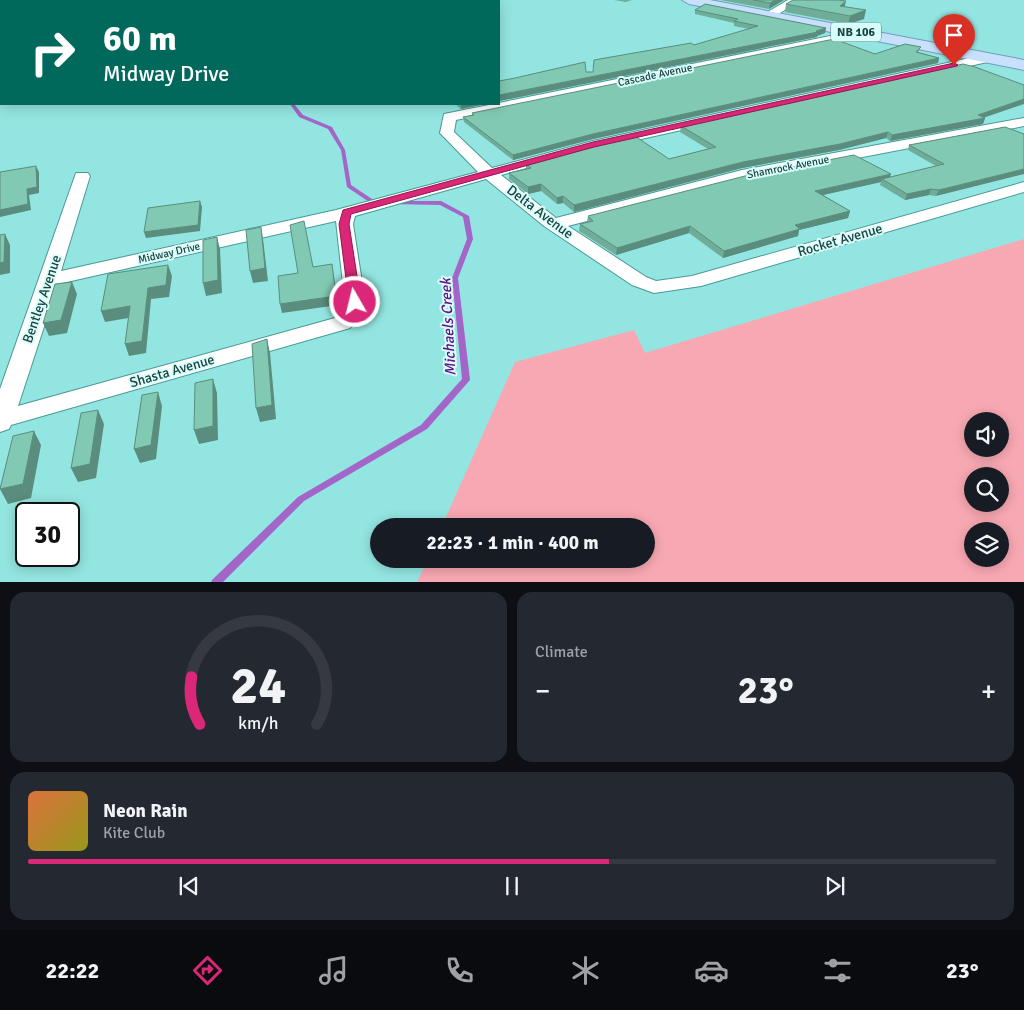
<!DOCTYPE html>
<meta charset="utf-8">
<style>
:root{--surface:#171b24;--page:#242831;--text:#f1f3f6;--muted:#9ea1a6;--line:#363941;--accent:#db2777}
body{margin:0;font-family:Signika,sans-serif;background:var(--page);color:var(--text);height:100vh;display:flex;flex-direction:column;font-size:19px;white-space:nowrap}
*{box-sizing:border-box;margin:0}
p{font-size:16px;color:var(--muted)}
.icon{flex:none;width:28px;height:28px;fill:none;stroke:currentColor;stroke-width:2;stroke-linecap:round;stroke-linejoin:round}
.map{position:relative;height:582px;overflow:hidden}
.sheet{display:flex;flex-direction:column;gap:10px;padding:10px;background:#0d0f14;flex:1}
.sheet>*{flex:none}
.banner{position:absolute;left:0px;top:0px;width:500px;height:105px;box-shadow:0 2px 12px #0003;background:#00695c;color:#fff;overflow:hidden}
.fabs{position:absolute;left:964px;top:412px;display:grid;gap:10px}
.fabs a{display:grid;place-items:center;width:45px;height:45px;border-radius:50%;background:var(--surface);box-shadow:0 2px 12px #0003;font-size:25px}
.speed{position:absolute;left:15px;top:502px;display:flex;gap:10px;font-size:25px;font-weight:700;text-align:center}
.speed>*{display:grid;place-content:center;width:65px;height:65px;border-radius:50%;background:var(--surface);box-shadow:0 2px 12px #0003;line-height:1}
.speed .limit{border:2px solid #111;border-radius:8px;background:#fff;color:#111}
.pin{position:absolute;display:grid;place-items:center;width:42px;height:42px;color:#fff;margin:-51px -21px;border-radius:50% 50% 50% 0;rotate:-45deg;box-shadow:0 0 5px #0007}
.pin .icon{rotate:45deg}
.me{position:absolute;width:55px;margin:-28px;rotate:352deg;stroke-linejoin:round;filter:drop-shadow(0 0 4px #0008)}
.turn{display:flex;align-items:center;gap:18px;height:105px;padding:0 20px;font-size:22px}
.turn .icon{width:65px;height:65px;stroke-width:2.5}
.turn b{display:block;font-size:35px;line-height:42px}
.big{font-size:38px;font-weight:700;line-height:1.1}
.sheet .widget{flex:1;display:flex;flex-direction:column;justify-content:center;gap:8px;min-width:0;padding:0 18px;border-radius:15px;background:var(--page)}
.sheet .dial{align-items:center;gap:0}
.dial svg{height:130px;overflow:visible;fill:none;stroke:var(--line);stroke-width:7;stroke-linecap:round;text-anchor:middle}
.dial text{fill:var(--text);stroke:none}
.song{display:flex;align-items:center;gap:15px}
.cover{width:60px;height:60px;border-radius:8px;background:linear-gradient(135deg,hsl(20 70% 55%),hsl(60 70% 35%))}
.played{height:5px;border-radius:2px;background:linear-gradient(90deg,var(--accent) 60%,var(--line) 60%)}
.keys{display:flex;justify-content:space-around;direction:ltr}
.heat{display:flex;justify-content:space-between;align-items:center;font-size:28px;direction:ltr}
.sheet .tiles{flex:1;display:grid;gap:10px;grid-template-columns:1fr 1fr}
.widget:last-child{grid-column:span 2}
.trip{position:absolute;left:370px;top:518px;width:285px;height:50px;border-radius:25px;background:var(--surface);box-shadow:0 2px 12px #0003;font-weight:700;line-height:50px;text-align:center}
.menu{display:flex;height:80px;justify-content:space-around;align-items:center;background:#090b0e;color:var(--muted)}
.menu .icon{width:35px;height:35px}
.menu .selected{color:var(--accent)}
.menu b{font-size:22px;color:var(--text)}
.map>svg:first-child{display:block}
.green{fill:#f8a8b2;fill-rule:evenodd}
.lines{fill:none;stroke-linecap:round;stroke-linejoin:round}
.stream{fill:#a365c7;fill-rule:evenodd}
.minor-casing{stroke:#489996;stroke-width:2}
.primary-casing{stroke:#749bb9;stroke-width:2}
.minor{fill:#fff;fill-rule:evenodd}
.primary{fill:#c7e0fc;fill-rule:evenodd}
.rail{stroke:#2e5653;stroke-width:2;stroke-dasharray:4.5 2;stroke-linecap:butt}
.wall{fill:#6fad99}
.shaded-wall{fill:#5a8d7d}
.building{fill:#81c9b2;stroke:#5a8d7d}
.route{fill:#db2777;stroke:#8e194d}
.labels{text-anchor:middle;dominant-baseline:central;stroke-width:4;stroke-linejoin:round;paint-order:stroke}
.far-street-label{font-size:11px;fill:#1f413f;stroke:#d7fefb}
.shield{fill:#d7fefb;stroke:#567a77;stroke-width:1}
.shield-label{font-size:12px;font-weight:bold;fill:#1f413f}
.street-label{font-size:14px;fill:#1f413f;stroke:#d7fefb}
.water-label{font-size:15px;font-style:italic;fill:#650d8b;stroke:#d7fefb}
</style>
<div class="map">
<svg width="1024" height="583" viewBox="0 0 1024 583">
<rect width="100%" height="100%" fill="#93e5e1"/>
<path class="green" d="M 1024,239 L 1024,582 L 417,582 L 428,559 L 646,559 L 646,526 L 442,526 L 515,362 L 634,330 L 645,353 ZM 972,421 L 1000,421 L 1000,449 L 972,449 ZM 972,476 L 1000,476 L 1000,504 L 972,504 ZM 972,531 L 1000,531 L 1000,559 L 972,559 Z"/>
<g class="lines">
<path class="stream" d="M 290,104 L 294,104 L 303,115 L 332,127 L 345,150 L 351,185 L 375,201 L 380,202 L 380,204 L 372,204 L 347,187 L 341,150 L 328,129 L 299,117 Z
M 393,201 L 441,201 L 469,216 L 473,239 L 458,278 L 470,380 L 427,429 L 304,501 L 222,583 L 211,583 L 212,580 L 298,497 L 421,425 L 462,379 L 452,278 L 467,239 L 463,217 L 440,205 L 391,204 L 390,203 Z"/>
<g class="minor-casing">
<path id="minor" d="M 788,0 L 800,0 L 774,17 L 766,17 L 765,15 L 766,13 Z
M 860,30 L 864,31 L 865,33 L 864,35 L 456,120 L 454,132 L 492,168 L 593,141 L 988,54 L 992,55 L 994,58 L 992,61 L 596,149 L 501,175 L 556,218 L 742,170 L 1024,118 L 1024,126 L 743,180 L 568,226 L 646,277 L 656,281 L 692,276 L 1024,182 L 1024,192 L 701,286 L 654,293 L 632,285 L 544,226 L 486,179 L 355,216 L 353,224 L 365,302 L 350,328 L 11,425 L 9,429 L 0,432 L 0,389 L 76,173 L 88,173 L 90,176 L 61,271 L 336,210 L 478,172 L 440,133 L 444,114 ZM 336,221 L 345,302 L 335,318 L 18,406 L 58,284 Z"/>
</g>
<g class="primary-casing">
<path id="primary" d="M 682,0 L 710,0 L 1024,60 L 1024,70 L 689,4 Z"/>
</g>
<use href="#minor" class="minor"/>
<use href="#primary" class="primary"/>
<path class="rail" d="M 0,62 L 1,60"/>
</g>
<path class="wall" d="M 614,0 L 632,0 L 626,2 Z
M 720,0 L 784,0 L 769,9 Z
M 786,4 L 864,19 L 848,24 L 785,12 Z
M 695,10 L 826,28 L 825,33 L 817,36 L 817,37 L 499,101 L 586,72 L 593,72 L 694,45 L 749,29 L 734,26 L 734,23 L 695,14 Z
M 921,47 L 918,52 L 939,58 L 938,63 L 593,139 L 513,160 L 464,122 L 463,117 L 472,115 L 472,113 Z
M 455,104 L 485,104 L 461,109 Z
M 985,118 L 983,124 L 890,141 L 886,138 L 839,150 L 742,168 L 574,212 L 563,203 L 557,204 L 541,191 L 528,194 L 509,179 L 509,173 L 526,169 L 526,164 L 669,159 L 708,149 L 680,132 L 681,126 Z
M 1005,127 L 936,196 L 929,195 L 905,200 L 880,185 L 881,182 L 823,195 L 850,211 L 848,218 L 799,230 L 798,236 L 723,258 L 689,233 L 616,255 L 579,231 L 580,224 L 587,222 L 588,216 L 890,177 L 936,166 L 908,150 L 909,145 Z"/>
<path class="shaded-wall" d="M 775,0 L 784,0 L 769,9 L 770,3 Z
M 846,1 L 844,9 L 840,6 Z
M 866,10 L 864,19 L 848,24 L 850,16 Z
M 826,28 L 825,33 L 817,36 L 817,37 L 499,101 L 499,95 L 816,31 Z
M 939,58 L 938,63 L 593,139 L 513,160 L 513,155 L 593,134 Z
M 1024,99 L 1024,104 L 983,118 L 985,118 L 983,124 L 890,141 L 892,135 L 978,115 Z
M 461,104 L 485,104 L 461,109 Z
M 888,132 L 886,138 L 839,150 L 742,168 L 574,212 L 574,205 L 743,162 Z
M 36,166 L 39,172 L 39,193 L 29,195 L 31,210 L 0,217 L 0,210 L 27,189 Z
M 1024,169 L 1024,174 L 936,196 L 939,190 Z
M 891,174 L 889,180 L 882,179 L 881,182 L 814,197 L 815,191 Z
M 541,184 L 541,191 L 528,194 L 528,187 Z
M 931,189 L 929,195 L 905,200 L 907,194 Z
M 563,196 L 563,203 L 557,204 L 557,198 Z
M 200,201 L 202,207 L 200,231 L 146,238 L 144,232 Z
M 850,211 L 848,218 L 799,230 L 798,236 L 723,258 L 724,251 L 795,225 Z
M 690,226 L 689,233 L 616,255 L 617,248 Z
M 261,227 L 263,239 L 268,281 L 253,283 L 250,271 Z
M 5,234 L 10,245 L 10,273 L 0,275 L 0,263 Z
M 217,237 L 220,249 L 222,293 L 206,296 L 203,283 Z
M 332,264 L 338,305 L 282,313 L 280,304 Z
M 168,265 L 172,276 L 169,297 L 151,299 L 146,353 L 129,356 L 125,344 L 148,288 Z
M 72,282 L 77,294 L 67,333 L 49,336 L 43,323 Z
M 130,306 L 134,317 L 105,322 L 101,311 Z
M 267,339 L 270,353 L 276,419 L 260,422 L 256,408 Z
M 213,379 L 217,393 L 218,440 L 199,444 L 194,430 Z
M 158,392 L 162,406 L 156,459 L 140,463 L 134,449 Z
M 98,410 L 104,424 L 96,478 L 78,482 L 71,468 Z
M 34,431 L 41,445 L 31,498 L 8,504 L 0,489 Z"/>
<path class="building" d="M 753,0 L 775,0 L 770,3 Z
M 793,0 L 838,0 L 846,1 L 840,6 L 866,10 L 850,16 L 786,4 Z
M 705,4 L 826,28 L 816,31 L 818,32 L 499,95 L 499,81 L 515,78 L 585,62 L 586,72 L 593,72 L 594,60 L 691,43 L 694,45 L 758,26 L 734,21 L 738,19 L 695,10 Z
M 834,39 L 875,54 L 905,44 L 921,47 L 916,52 L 939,58 L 593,134 L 513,155 L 463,117 L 474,115 L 472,113 Z
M 963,64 L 975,67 L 1024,85 L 1024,99 L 978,115 L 985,118 L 892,135 L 888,132 L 840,144 L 743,162 L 574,205 L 563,196 L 557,198 L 541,184 L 528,187 L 509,173 L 531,168 L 526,164 L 635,136 L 669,159 L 716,147 L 681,126 Z
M 1005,127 L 1024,134 L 1024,169 L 939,190 L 931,189 L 907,194 L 882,179 L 944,164 L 909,145 Z
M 854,155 L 891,174 L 815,191 L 850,211 L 795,225 L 800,229 L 724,251 L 690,226 L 617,248 L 580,224 L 593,221 L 588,216 L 745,176 Z
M 36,166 L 37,187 L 27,189 L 28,204 L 0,210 L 0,172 Z
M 200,201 L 198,225 L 144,232 L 148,208 Z
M 304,221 L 313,267 L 332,264 L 336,296 L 280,304 L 278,276 L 298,273 L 290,225 Z
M 261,227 L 265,268 L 250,271 L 246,230 Z
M 5,234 L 4,262 L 0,263 L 0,235 Z
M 217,237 L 218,280 L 203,283 L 203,240 Z
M 168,265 L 166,285 L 148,288 L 142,341 L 125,344 L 130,306 L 101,311 L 108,274 Z
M 72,282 L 61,320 L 43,323 L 55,284 Z
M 267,339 L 272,405 L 256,408 L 252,344 Z
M 213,379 L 213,426 L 194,430 L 195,383 Z
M 158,392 L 151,445 L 134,449 L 142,395 Z
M 98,410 L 90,464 L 71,468 L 81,413 Z
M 34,431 L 23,484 L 0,489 L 13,436 Z"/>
<path class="route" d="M 954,63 L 958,65 L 957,66 L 594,147 L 351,214 L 349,224 L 361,302 L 355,306 L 349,302 L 339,224 L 343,210 L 593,142 Z"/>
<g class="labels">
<g class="far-street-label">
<text transform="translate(655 75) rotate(-12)">Cascade Avenue</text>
<text transform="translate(788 167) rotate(-11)">Shamrock Avenue</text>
<text transform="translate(169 253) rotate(-13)">Midway Drive</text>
</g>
<rect class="shield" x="831" y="22.5" width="50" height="19" rx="4"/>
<g class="shield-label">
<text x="856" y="32">NB 106</text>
</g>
<g class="street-label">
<text transform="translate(540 212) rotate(37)">Delta Avenue</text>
<text transform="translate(840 240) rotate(-16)">Rocket Avenue</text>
<text transform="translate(42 299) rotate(-71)">Bentley Avenue</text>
<text transform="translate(172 371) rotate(-16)">Shasta Avenue</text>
</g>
<g class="water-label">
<text transform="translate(448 327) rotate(-93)">Michaels Creek</text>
</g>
</g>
</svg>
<div class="fabs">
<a><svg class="icon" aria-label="sound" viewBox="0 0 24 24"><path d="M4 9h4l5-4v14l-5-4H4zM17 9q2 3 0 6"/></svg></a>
<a><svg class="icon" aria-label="search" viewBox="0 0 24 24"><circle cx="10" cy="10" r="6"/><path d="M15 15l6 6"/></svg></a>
<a><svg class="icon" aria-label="layers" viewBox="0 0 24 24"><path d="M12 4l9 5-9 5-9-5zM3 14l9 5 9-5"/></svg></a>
</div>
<div class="speed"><div class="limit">30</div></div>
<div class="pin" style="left:954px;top:65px;background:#d93025"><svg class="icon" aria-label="arrive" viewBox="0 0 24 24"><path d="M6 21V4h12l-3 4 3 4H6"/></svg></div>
<svg class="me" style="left:355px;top:302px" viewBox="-20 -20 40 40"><circle r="17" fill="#db2777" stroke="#fff" stroke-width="3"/><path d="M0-11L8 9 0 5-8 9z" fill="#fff"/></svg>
<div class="trip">22:23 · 1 min · 400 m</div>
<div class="banner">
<div class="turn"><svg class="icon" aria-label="right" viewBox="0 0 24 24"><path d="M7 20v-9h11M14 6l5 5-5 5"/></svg><div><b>60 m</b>Midway Drive</div></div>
</div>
</div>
<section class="sheet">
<div class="tiles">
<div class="widget dial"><svg viewBox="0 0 100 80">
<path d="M14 69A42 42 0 1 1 86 69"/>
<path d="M14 69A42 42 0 0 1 9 40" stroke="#db2777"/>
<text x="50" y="56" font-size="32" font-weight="700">24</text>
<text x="50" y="72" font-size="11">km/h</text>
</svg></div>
<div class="widget"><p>Climate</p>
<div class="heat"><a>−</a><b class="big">23°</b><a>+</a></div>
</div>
<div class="widget">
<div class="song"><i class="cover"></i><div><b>Neon Rain</b><p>Kite Club</p></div></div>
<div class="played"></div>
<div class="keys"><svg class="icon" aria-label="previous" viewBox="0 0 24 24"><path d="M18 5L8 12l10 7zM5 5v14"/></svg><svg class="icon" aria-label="pause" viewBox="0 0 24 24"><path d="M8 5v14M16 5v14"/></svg><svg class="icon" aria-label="next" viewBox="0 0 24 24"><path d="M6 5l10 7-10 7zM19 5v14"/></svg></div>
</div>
</div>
</section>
<nav class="menu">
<b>22:22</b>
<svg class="icon selected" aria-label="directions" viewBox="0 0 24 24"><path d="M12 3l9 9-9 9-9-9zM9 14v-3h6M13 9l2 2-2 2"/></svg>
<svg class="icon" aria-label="music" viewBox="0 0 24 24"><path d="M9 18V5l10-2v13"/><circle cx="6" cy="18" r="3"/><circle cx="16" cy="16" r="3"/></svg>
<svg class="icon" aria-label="phone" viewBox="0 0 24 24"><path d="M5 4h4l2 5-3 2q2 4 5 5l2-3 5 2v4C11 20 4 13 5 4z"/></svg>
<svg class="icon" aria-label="climate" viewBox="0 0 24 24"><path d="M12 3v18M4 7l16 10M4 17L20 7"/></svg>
<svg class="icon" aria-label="car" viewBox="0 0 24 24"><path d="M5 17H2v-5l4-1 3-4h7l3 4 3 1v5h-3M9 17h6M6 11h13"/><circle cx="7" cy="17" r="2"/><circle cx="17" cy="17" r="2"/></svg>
<svg class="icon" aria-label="filters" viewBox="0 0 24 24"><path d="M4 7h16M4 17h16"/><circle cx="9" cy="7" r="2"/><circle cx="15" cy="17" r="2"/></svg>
<b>23°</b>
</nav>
